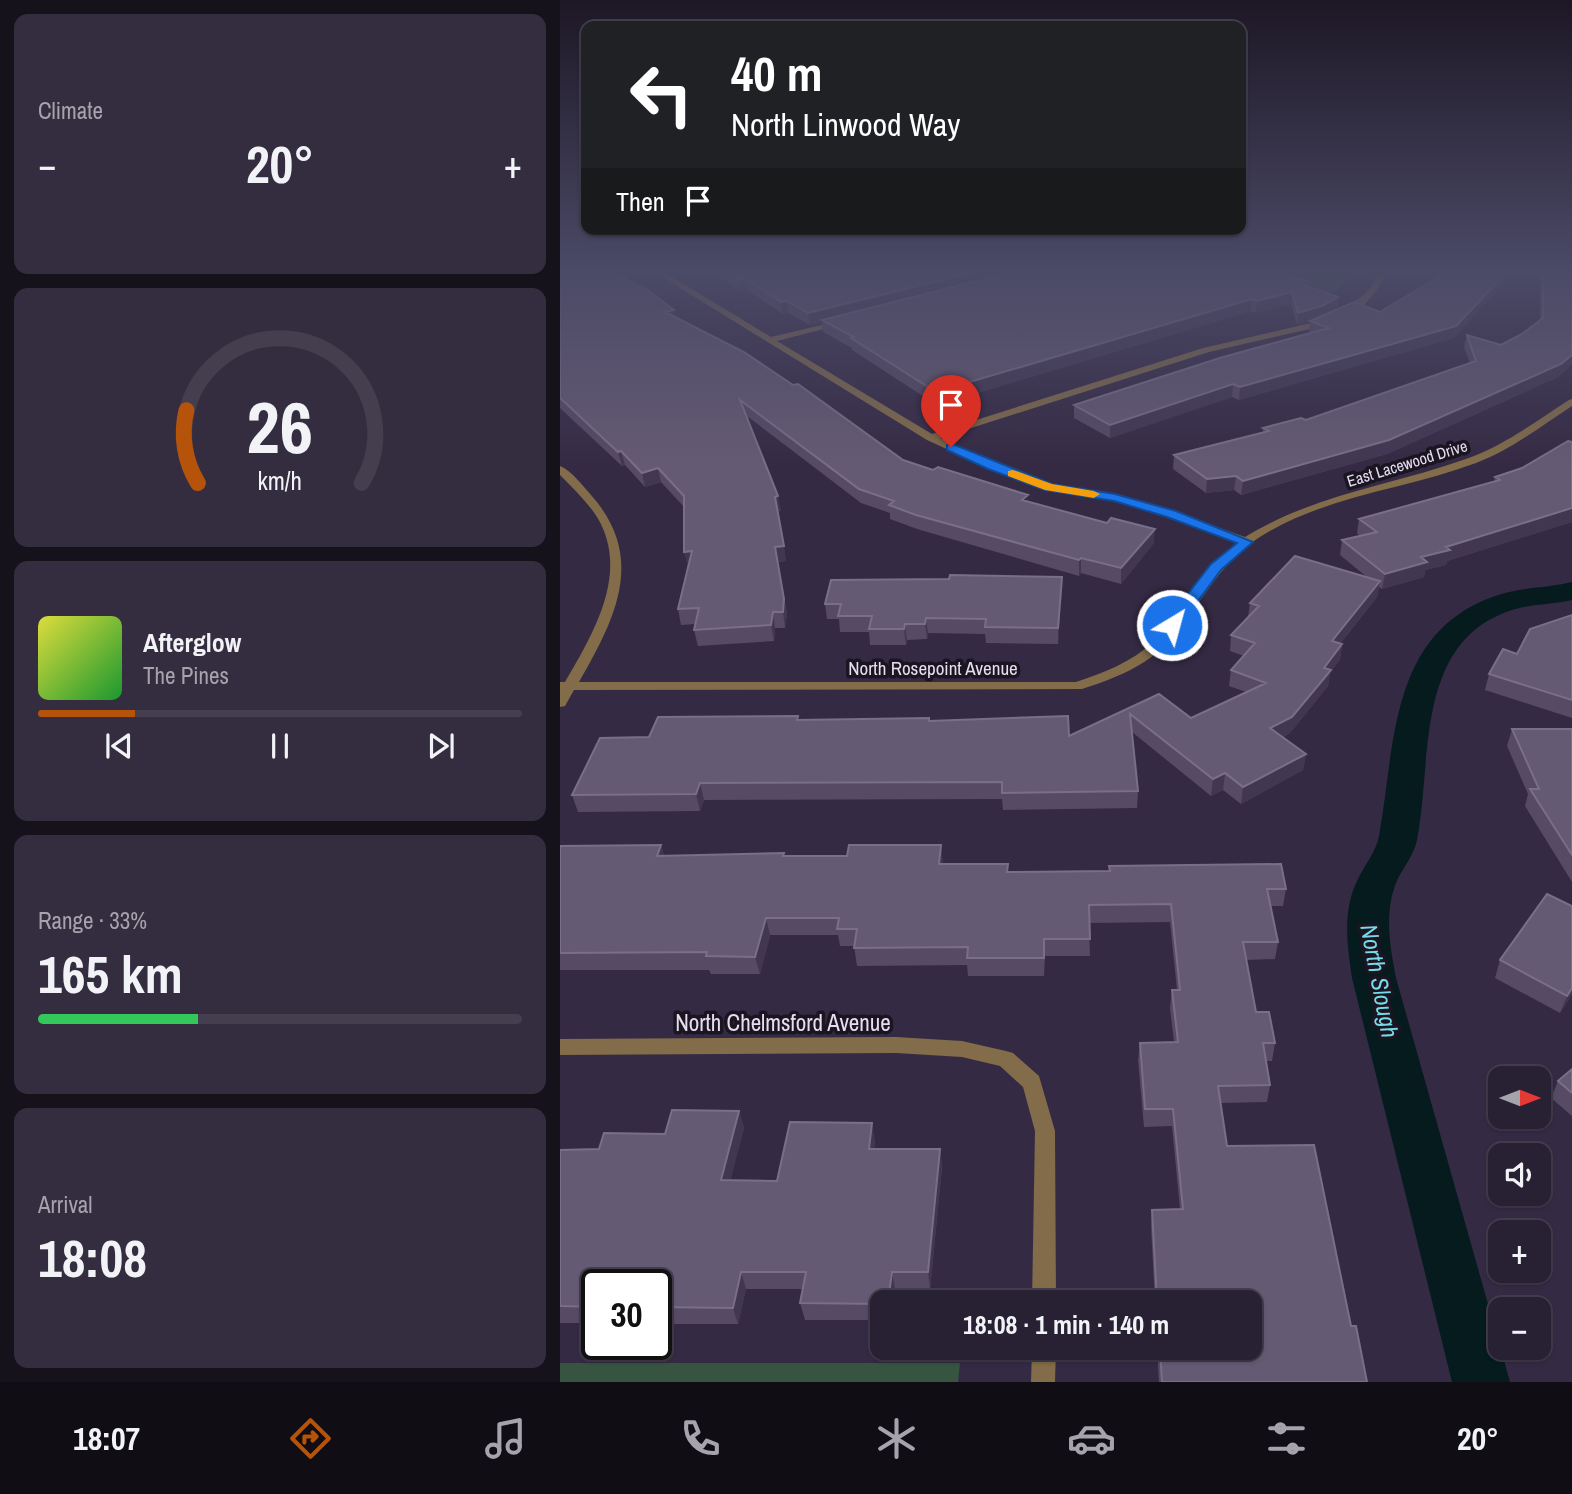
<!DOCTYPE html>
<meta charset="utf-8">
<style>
:root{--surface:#282033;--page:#342d3f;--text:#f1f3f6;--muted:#a5a3ac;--line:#443e4e;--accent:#b45309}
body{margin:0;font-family:"Archivo Narrow",sans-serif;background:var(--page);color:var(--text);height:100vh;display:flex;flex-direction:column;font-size:26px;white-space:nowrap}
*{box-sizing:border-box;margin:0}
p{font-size:23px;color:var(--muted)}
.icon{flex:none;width:38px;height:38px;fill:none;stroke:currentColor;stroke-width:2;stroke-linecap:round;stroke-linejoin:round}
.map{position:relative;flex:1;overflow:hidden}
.drawer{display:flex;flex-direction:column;gap:14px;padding:14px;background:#16121c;width:560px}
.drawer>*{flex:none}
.banner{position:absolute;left:21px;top:21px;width:665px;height:214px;border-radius:14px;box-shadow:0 2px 5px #0004,0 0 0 2px var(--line);background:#202124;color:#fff;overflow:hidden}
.needle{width:46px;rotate:90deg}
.tools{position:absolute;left:928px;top:1066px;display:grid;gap:14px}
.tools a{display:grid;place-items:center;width:63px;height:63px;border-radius:14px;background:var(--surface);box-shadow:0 2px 5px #0004,0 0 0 2px var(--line);font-size:35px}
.speed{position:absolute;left:21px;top:1269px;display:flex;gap:14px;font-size:35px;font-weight:700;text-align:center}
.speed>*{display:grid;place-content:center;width:91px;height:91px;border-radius:50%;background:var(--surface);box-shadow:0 2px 5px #0004,0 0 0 2px var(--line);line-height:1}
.speed .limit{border:4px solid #111;border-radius:10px;background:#fff;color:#111}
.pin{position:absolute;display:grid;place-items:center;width:60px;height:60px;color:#fff;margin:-72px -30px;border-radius:50% 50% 50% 0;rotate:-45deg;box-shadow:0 0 7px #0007}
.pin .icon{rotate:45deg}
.me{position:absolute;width:77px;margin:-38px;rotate:37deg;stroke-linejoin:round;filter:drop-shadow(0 0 5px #0008)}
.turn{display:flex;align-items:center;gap:24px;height:147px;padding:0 35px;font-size:32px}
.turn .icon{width:91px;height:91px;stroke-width:2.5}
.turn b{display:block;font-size:49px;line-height:60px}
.then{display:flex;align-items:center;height:66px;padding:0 35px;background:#0003;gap:14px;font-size:26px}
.big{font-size:52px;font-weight:700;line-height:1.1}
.drawer .card{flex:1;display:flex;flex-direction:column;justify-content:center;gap:10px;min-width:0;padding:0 24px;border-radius:14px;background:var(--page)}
.drawer .dial{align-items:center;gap:0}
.dial svg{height:182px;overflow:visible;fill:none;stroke:var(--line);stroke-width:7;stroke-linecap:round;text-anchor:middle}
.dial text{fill:var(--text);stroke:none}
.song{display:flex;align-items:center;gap:21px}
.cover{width:84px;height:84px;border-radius:10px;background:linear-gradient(135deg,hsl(60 70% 55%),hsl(130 70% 35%))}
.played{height:7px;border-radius:4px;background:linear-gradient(90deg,var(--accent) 20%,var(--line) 20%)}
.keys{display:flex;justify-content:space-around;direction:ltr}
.heat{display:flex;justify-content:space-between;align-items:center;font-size:38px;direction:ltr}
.charge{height:10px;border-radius:5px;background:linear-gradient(90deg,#34c759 33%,var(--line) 0)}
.trip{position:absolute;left:310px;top:1290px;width:392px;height:70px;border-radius:14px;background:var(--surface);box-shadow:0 2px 5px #0004,0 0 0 2px var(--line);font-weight:700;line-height:70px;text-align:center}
.tabs{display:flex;height:112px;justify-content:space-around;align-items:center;background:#100d14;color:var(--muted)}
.tabs .icon{width:49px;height:49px}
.tabs .selected{color:var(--accent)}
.tabs b{font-size:32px;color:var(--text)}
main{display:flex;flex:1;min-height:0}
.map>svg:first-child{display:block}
.green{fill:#375441}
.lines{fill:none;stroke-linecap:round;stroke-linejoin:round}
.canal{fill:#061b1d;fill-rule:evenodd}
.minor{fill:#826c49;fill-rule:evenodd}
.wall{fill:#564a65}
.shaded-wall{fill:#423752}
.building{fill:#655a74;stroke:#796f87;stroke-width:2}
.route{fill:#1a73e8;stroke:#114b97;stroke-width:2}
.slow{fill:#f59e0b}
.labels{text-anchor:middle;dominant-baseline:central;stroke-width:7;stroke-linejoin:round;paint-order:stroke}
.far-street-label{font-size:16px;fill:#e5deef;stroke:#1a1521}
.street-label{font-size:19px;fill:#e5deef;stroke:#1a1521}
.near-street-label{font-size:23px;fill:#e5deef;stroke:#1a1521}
.near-water-label{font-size:24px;font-style:italic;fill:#75dbe8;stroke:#1a1521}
</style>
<main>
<section class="drawer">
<div class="card"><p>Climate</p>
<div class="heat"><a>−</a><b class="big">20°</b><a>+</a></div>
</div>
<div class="card dial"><svg viewBox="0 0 100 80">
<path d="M14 69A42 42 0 1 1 86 69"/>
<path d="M14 69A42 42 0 0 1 9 37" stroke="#b45309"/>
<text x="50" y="56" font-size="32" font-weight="700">26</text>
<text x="50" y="72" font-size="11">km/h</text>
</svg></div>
<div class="card">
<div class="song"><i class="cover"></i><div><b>Afterglow</b><p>The Pines</p></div></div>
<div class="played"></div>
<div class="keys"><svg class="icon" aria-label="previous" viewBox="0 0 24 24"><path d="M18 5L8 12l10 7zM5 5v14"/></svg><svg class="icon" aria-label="pause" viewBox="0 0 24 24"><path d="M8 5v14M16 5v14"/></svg><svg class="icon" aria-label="next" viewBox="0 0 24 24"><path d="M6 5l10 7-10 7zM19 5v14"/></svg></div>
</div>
<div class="card"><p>Range · 33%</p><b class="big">165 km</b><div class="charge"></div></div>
<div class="card"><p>Arrival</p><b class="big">18:08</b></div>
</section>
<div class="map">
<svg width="1012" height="1382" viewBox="0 0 1012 1382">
<rect width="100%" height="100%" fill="#352a44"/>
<path class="green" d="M 712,272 L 791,272 L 781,288 L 773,293 Z
M 0,1363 L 400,1363 L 398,1382 L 0,1382 Z"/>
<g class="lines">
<path class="canal" d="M 1012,582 L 1012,600 C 995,604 976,604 959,608 C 853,636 873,758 857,840 C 854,856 842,868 836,883 C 824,914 830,946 836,978 L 950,1382 L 892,1382 L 792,978 C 787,945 782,910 798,879 C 805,864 816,852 819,836 C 836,742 829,631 938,595 C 962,587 988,588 1012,582 Z"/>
<path class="minor" d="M 94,272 L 104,272 L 211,337 L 283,320 L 283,324 L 217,341 L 372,434 L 643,348 L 768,319 L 768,323 L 754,328 L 649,352 L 380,438 L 436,464 L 491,484 L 559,496 L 615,512 L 685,537 C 755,494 830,486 906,459 C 944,446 976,421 1009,400 L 1012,399 L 1012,406 C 981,426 951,450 916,463 C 841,491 758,496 691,543 C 653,571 635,616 602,648 C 580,669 550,680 522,689 L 14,690 L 5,706 L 0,707 L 0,682 L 5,682 C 35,631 73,567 33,511 C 23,498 11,486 0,475 L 0,466 C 12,471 22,485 31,495 C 87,558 55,619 19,682 L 516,682 C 543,673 572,662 593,642 C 624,611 643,571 678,543 L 607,516 L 554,501 L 485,489 L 428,468 L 367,440 Z
M 817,272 L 825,272 C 821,290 800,315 781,315 L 781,311 L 805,294 L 813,284 Z
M 336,1037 L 402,1041 L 446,1051 L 453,1053 L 479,1076 L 495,1131 L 496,1302 L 472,1302 L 475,1131 L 463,1087 L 440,1066 L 402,1057 L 336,1053 L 0,1055 L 0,1039 Z
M 472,1348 L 496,1348 L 495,1382 L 471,1382 Z"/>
</g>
<path class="wall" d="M 0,272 L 116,318 L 343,460 L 594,543 L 561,584 L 521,573 L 519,576 L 357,529 L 330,519 L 330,513 L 301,503 L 187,416 L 221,511 L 218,511 L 226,561 L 218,562 L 227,614 L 225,628 L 215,628 L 214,641 L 138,646 L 134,630 L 136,624 L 121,625 L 118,609 L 128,567 L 124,507 L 101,482 L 85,487 L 65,465 L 62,466 L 0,408 Z
M 151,272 L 721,272 L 746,285 L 778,297 L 777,309 L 769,313 L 894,338 L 679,400 L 672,397 L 550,438 L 514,418 L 514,405 L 750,334 L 749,333 L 750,321 L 755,319 L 737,325 L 731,304 L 696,313 L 691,311 L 404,397 L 396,392 L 369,400 L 292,350 L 292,348 L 263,332 L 262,322 L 250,325 L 228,313 L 223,314 L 187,290 L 181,291 Z
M 980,272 L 1012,272 L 1012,364 L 998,377 L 827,454 L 681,495 L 674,490 L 646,493 L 613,469 L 614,455 L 703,433 L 703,428 L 746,420 L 910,363 L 904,347 L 907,335 L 941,345 L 962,334 L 980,320 Z
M 1012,442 L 1012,522 L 887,561 L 886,565 L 865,570 L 864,577 L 822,589 L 819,587 L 817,597 L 780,644 L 782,644 L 780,660 L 770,672 L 768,686 L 730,733 L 723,737 L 746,754 L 743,770 L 681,804 L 663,790 L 651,796 L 572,732 L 578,791 L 577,808 L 443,810 L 442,799 L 144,800 L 140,811 L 18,812 L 12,795 L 89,737 L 238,720 L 370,721 L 509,736 L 599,694 L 631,718 L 686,692 L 669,686 L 671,670 L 684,656 L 670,651 L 671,635 L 688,617 L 690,603 L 808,578 L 780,555 L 782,540 L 800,536 L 797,533 L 799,519 L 934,481 L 935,477 L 962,468 Z
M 502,577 L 498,644 L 426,643 L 425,634 L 368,633 L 367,639 L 347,640 L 346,645 L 310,645 L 309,632 L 280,632 L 279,619 L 267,619 L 265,604 L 389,579 Z
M 1012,615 L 1012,718 L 925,690 L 929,674 Z
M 952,729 L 1012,729 L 1012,882 L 965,806 L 968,794 L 947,746 Z
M 101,845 L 104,856 L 287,856 L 381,845 L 382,864 L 448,864 L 448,872 L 726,889 L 723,906 L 710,906 L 718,942 L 715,959 L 686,960 L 696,1012 L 715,1043 L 712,1061 L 706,1061 L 710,1085 L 707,1102 L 661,1103 L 667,1146 L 791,1326 L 807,1382 L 599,1382 L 597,1348 L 690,1348 L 690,1302 L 595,1302 L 591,1227 L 592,1210 L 620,1209 L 612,1126 L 584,1127 L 578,1060 L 580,1043 L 614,1042 L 610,1008 L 612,990 L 617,990 L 610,922 L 529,923 L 530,956 L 485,956 L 484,976 L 408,976 L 407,965 L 297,966 L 294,946 L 280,946 L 278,935 L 210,935 L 200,974 L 151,974 L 149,970 L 0,970 L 0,846 Z
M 1012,906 L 1012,994 L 1000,1013 L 935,978 L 940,960 Z
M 1012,1069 L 1012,1116 L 991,1098 L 998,1081 Z
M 179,1111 L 184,1128 L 170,1181 L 217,1181 L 315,1140 L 314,1149 L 380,1149 L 382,1167 L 370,1289 L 335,1289 L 333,1302 L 322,1302 L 322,1320 L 245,1320 L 240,1303 L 243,1289 L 186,1289 L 178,1324 L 96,1324 L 96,1284 L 37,1284 L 37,1323 L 0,1323 L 0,1150 L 39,1149 L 105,1134 Z"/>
<path class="shaded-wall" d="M 415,272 L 460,272 L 262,320 L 262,322 L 250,325 L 248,313 Z
M 947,272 L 955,272 L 894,338 L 679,400 L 680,387 Z
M 186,279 L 187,290 L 181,291 L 179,280 Z
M 732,292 L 731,304 L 696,313 L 697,301 Z
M 778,297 L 777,309 L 763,317 L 737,325 L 738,313 Z
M 692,299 L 691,311 L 404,397 L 403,384 Z
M 227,301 L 228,313 L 223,314 L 221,302 Z
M 114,310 L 117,322 L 105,312 Z
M 1012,355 L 1012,364 L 998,377 L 827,454 L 681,495 L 683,481 Z
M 396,379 L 396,392 L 369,400 L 368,387 Z
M 673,384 L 672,397 L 550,438 L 550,425 Z
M 61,451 L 65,465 L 62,466 L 58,452 Z
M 98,468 L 101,482 L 85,487 L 82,473 Z
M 676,476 L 674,490 L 646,493 L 647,479 Z
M 218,496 L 221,511 L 218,511 L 215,497 Z
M 1012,508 L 1012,522 L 887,561 L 886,565 L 865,570 L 864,577 L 822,589 L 825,574 L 861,557 L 886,547 Z
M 595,529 L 594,543 L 561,584 L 561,568 Z
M 224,546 L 226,561 L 217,562 L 215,547 Z
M 132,551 L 128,567 L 124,552 Z
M 521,558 L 521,573 L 519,576 L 519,560 Z
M 502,577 L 502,592 L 498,644 L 498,628 Z
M 820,581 L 817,597 L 770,657 L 772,641 Z
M 224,599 L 227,614 L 225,628 L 223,612 Z
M 213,612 L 215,628 L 214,641 L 211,625 Z
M 366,618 L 368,633 L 367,639 L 365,624 Z
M 345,624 L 347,640 L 346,645 L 344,629 Z
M 782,644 L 780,660 L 770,672 L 768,686 L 730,733 L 708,745 L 710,728 L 764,668 Z
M 746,754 L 743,770 L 681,804 L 683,787 Z
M 665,773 L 663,790 L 651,796 L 653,779 Z
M 140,783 L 144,800 L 140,811 L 136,794 Z
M 101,845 L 106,863 L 97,856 Z
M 381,845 L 383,862 L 381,881 L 379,864 Z
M 206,918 L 210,935 L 200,974 L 195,957 Z
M 1012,988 L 1012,994 L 1000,1013 L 1007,996 Z
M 179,1111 L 184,1128 L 166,1198 L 161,1180 Z
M 312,1123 L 315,1140 L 312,1166 L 309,1149 Z
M 380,1149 L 382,1167 L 370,1289 L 368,1272 Z
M 181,1272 L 186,1289 L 178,1324 L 173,1308 Z
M 332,1272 L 335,1289 L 333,1302 L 328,1302 Z"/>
<path class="building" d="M 0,272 L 55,272 L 78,286 L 82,286 L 114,310 L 105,312 L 184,352 L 233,385 L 238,384 L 343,460 L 373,470 L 378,467 L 468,495 L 462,500 L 547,523 L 551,518 L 595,529 L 561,568 L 521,558 L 519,560 L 356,515 L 329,505 L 334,501 L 299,489 L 180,400 L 218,496 L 215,497 L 224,546 L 215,547 L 224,599 L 223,612 L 213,612 L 211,625 L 134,630 L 139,608 L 118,609 L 132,551 L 124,552 L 124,496 L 98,468 L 82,473 L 61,451 L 58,452 L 0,398 Z
M 167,272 L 415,272 L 248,313 L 227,301 L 221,302 L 186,279 L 179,280 Z
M 452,272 L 721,272 L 747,281 L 740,283 L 778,297 L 764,305 L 738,313 L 732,292 L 697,301 L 692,299 L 403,384 L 396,379 L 368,387 L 291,338 L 294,337 L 262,320 Z
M 887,272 L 947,272 L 896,326 L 680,387 L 673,384 L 550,425 L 514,405 L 663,357 L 769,328 L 750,321 L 794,302 L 820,312 Z
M 983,272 L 1012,272 L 1012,355 L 1001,364 L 829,440 L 683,481 L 676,476 L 647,479 L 614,455 L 709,431 L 703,428 L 741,418 L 746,420 L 916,361 L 907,335 L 941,345 L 962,334 L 983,318 Z
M 1008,441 L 1012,442 L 1012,508 L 886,547 L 890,550 L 861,557 L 867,562 L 825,574 L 782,540 L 817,532 L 799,519 L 940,480 L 935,477 L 962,468 Z
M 735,556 L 820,581 L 772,641 L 782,644 L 764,668 L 771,670 L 732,717 L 710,728 L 746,754 L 683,787 L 665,773 L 653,779 L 570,714 L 578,791 L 442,793 L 442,782 L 140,783 L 136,794 L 12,795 L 40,738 L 89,737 L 98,717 L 238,716 L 237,720 L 369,718 L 369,721 L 508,716 L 509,736 L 599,694 L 631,718 L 706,683 L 671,670 L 695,643 L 671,635 L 699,606 L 690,603 Z
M 390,575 L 502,577 L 498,628 L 425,627 L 426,619 L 366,618 L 365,624 L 345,624 L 344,629 L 309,629 L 312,616 L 278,616 L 281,604 L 265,604 L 271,580 L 389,579 Z
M 1012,615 L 1012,700 L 929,674 L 943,649 L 957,654 L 970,629 Z
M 952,729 L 1012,729 L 1012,855 L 970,789 L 979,789 Z
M 101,845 L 97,856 L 224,853 L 223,856 L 287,856 L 289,845 L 381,845 L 379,864 L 448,864 L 447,872 L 550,871 L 549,866 L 721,864 L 726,889 L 707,889 L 718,942 L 683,942 L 696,1012 L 709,1012 L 715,1043 L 703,1043 L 710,1085 L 658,1086 L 667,1146 L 754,1145 L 791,1326 L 796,1326 L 807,1382 L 602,1382 L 600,1348 L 690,1348 L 690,1302 L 597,1302 L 592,1210 L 623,1209 L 613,1109 L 585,1109 L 580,1043 L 618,1042 L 612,990 L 620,990 L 611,904 L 529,905 L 530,939 L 484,939 L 484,958 L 407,958 L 408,947 L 294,948 L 297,929 L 277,929 L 279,918 L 206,918 L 195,957 L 146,956 L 147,952 L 0,953 L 0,846 Z
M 987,894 L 1012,906 L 1012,988 L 1007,996 L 940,960 Z
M 1012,1069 L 1012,1093 L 998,1081 Z
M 112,1110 L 179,1111 L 161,1180 L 217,1181 L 230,1122 L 312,1123 L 309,1149 L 380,1149 L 368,1272 L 332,1272 L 328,1302 L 322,1302 L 322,1304 L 240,1303 L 246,1272 L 181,1272 L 173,1308 L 96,1307 L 96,1284 L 37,1284 L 37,1307 L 0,1306 L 0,1150 L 39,1149 L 44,1133 L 105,1134 Z"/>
<linearGradient id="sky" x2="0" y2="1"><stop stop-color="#1d1725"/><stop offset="0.58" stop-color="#4b4a67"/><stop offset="1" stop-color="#4b4a67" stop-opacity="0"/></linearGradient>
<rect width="1012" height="466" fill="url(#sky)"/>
<path class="route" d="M 387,445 L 395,445 L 492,484 L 555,494 L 616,511 L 693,542 L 661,570 L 618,628 L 607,628 L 605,625 L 607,621 L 651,564 L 677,543 L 607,517 L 554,501 L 485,490 L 428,469 L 387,450 Z"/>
<path class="slow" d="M 453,470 L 492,484 L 534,491 L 540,494 L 534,498 L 485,490 L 448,476 L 448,471 Z"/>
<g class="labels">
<g class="far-street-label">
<text transform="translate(847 463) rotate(-17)">East Lacewood Drive</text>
</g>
<g class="street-label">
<text x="373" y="668">North Rosepoint Avenue</text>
</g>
<g class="near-street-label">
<text x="223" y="1022">North Chelmsford Avenue</text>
</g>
<g class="near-water-label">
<text transform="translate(820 981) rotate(79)">North Slough</text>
</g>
</g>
</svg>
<div class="tools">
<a><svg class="needle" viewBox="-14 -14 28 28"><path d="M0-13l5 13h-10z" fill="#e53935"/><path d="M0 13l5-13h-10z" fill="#a5a3ac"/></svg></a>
<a><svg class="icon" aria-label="sound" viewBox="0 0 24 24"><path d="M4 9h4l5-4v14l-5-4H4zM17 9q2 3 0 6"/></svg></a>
<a>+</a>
<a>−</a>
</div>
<div class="speed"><div class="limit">30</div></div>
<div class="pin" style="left:391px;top:447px;background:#d93025"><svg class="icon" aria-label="arrive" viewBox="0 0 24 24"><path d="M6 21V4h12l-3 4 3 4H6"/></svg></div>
<svg class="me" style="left:612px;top:625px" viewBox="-20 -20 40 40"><circle r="17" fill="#1a73e8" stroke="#fff" stroke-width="3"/><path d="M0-11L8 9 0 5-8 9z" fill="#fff"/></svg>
<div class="trip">18:08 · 1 min · 140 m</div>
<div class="banner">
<div class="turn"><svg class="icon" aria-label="left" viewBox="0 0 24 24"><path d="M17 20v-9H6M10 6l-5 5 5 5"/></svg><div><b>40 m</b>North Linwood Way</div></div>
<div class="then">Then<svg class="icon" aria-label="arrive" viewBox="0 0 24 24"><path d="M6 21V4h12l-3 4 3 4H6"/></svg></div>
</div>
</div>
</main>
<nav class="tabs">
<b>18:07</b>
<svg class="icon selected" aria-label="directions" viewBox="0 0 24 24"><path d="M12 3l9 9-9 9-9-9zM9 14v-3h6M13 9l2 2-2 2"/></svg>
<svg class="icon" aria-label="music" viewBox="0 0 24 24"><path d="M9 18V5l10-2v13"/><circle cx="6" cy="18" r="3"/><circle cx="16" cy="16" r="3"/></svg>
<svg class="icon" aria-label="phone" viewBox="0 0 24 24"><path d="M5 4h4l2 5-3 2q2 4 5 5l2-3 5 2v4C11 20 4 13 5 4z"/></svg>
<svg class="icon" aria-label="climate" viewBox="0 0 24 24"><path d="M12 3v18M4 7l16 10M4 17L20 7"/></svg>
<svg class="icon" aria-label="car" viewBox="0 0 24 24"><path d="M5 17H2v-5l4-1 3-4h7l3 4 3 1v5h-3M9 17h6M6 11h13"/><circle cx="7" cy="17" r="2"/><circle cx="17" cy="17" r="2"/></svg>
<svg class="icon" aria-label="filters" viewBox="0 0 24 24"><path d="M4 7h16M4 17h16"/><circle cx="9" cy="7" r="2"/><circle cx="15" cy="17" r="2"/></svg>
<b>20°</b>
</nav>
